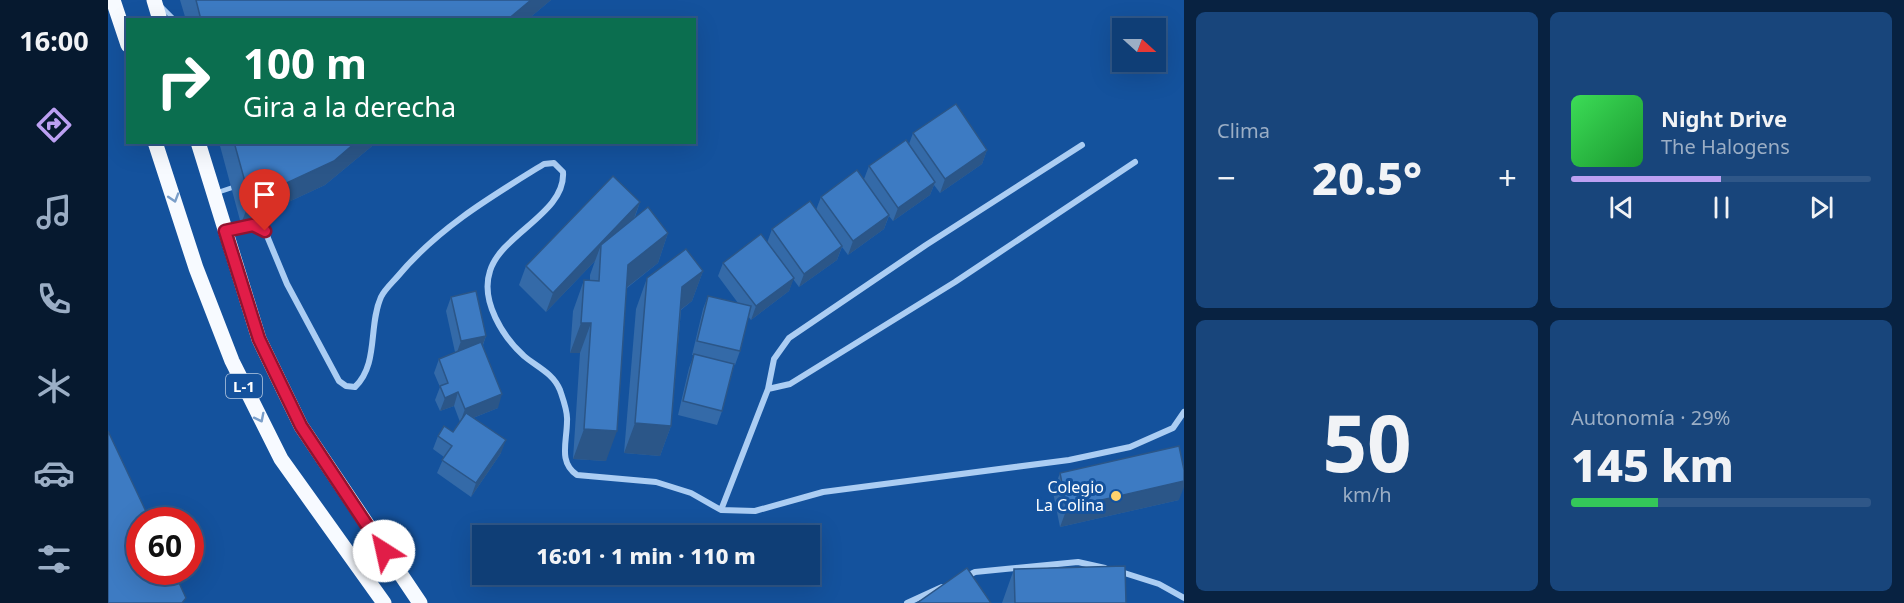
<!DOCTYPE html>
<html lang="es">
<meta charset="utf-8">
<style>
:root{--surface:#0f3e76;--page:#18457b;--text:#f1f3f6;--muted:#9baec5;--line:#2f5788;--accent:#bca0f2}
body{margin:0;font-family:"Noto Sans",sans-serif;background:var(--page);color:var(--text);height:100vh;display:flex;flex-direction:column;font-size:22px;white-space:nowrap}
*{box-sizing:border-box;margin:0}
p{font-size:20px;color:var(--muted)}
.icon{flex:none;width:33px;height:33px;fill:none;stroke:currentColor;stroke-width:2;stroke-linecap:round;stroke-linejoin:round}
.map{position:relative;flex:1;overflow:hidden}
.panel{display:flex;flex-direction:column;gap:12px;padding:12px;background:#082241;width:720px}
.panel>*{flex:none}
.guide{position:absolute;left:18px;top:18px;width:570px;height:126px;border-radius:0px;box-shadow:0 6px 24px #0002,0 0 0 2px var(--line);background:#0b6e4f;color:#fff;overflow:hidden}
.needle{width:39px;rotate:111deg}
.controls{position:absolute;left:1004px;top:18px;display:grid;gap:12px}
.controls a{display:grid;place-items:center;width:54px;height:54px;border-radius:0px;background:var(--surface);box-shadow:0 6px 24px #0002,0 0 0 2px var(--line);font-size:30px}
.speed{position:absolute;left:18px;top:507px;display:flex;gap:12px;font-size:30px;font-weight:700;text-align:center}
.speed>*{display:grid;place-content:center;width:78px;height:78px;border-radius:50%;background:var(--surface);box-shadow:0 6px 24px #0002,0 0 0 2px var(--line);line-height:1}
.speed .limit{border:9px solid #d22;background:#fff;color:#111}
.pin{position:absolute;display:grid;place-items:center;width:51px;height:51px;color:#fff;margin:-62px -26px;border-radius:50% 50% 50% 0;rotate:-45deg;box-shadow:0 0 6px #0007}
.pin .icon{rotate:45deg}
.me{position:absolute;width:66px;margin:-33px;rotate:325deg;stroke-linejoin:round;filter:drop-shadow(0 0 4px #0008)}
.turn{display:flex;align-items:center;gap:21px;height:126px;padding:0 18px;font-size:27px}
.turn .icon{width:78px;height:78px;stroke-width:2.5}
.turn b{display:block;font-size:42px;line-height:51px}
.big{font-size:45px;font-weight:800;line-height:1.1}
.panel .card{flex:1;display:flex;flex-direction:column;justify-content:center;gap:9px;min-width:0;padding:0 21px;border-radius:9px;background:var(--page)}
.panel .dial{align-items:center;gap:0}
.dial b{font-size:78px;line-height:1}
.song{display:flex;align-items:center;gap:18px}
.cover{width:72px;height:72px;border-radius:9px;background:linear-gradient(135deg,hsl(130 70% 55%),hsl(130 70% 35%))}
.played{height:6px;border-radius:3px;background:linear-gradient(90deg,var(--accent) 50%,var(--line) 50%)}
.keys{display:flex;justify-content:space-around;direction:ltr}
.heat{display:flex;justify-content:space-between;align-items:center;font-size:33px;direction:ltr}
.charge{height:9px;border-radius:4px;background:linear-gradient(90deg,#34c759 29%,var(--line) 0)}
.panel .tiles{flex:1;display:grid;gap:12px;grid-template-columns:repeat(2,1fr)}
.trip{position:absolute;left:364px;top:525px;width:348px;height:60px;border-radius:0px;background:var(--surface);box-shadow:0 6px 24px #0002,0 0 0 2px var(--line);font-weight:800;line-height:60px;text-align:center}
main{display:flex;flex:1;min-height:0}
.tab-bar{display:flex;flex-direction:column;width:108px;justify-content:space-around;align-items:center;background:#06192f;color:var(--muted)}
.tab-bar .icon{width:42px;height:42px}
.tab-bar .active{color:var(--accent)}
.tab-bar b{font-size:27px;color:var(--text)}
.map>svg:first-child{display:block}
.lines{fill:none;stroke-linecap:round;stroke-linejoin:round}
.lane{stroke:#abcdf3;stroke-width:4.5}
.street{stroke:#abcdf3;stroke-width:6}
.primary{stroke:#f7faff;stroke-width:15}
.wall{fill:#346aa8}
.shaded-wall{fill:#2b5688}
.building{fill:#3d7bc3;stroke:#2b5688;stroke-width:1.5}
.oneway{stroke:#7a9ec9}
.route-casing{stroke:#92132f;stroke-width:15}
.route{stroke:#e11d48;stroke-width:10}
.poi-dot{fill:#ffd26d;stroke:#14529d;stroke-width:2}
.labels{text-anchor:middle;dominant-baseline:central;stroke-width:6;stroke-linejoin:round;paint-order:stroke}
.shield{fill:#14529d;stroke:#b8cbe2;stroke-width:1.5}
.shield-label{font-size:15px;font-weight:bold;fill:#fff}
.poi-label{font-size:16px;fill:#fff;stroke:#14529d;text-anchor:end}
</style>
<main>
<nav class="tab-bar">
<b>16:00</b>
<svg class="icon active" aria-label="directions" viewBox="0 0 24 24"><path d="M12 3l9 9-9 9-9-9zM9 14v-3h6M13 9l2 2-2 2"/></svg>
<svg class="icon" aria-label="music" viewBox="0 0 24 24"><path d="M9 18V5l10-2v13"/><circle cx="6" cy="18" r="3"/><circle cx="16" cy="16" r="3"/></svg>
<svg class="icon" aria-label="phone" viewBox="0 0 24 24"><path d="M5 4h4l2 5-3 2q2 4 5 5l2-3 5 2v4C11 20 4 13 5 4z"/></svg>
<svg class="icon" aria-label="climate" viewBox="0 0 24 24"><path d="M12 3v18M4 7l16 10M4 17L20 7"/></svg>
<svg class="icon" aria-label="car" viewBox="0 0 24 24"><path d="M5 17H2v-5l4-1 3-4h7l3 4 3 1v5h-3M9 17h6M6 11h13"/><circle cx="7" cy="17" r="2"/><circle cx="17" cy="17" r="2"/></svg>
<svg class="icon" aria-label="filters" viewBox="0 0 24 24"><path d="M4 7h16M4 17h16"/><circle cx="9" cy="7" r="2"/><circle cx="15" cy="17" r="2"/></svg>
</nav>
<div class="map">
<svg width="1076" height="603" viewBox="0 0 1076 603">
<rect width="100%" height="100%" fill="#14529d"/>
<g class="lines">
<path class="lane" d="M 54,7 L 67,20
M 108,193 L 129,186"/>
<path class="street" d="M 118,231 L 145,225 L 157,231 L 179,284 L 231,381 L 238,386 L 247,387 C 271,364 260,326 273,297 C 277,289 285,282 290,276 C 330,228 384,196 436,164 L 446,163 L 455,172 C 458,213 393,234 382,271 C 372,301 395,337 416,356 C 429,367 445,373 452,390 C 455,399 460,412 459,421 C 459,442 450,462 469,475 L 548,482 L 583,493 L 613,510 L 647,511 L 715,492 L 961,460 L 1022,447 L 1065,428 L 1076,412
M 660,389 L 682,384 L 847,282 L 1027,162
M 613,510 L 660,389 L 666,359 L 681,338 L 818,245 L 974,145
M 1010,571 L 1051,584 L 1076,598
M 857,577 L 867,572 L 970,562 L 997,568
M 799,603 L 834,587"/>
<path class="primary" d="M 5,0 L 20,45
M 46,0 L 52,20
M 47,142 L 88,268 L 124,361 L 173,459 L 276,603
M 90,142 L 151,339 L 193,426 L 312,603"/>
</g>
<path class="wall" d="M 72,0 L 443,0 L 419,20 L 78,20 Z
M 805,133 L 879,150 L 874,164 L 832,193 L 826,185 L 822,195 L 785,221 L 781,216 L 776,229 L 740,255 L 734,247 L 729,260 L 691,287 L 685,279 L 681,291 L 643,320 L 640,316 L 632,351 L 627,365 L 626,365 L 614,411 L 609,425 L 570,415 L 581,368 L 586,355 L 584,355 L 595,309 L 600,296 L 630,303 L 610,276 L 615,263 L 659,243 L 664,229 L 708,210 L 713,197 L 756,179 L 761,166 L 801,144 Z
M 111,142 L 269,142 L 217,185 L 133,224 Z
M 532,202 L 527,217 L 560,233 L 550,263 L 519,288 L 498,461 L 465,459 L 472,353 L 462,353 L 465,311 L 476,280 L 482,281 L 482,275 L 487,261 L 438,312 L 411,285 L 418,266 Z
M 595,271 L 584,301 L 573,310 L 563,426 L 552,456 L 516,453 L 528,309 L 539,278 Z
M 343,297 L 378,336 L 375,345 L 390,408 L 365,418 L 393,453 L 363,497 L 329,473 L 336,457 L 325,449 L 330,436 L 345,432 L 352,422 L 346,406 L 332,411 L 327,400 L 332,387 L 326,373 L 331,359 L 347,352 L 338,311 Z
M 952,473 L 1071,500 L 952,527 L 945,492 Z
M 906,569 L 1018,603 L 894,603 Z"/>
<path class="shaded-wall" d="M 423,0 L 443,0 L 419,20 L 399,20 Z
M 248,142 L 269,142 L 217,185 L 133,224 L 142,200 Z
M 879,150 L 874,164 L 832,193 L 837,179 Z
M 827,182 L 822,195 L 785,221 L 790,208 Z
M 532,202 L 525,221 L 493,245 L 487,261 L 438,312 L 445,293 Z
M 781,215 L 776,229 L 740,255 L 745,241 Z
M 560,233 L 550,263 L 509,295 L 520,265 Z
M 734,246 L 729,260 L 691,287 L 696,274 Z
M 595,271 L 584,301 L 563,317 L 574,287 Z
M 686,278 L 681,291 L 643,320 L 648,306 Z
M 473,323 L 483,323 L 472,353 L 462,353 Z
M 378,336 L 373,349 L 348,355 L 353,341 Z
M 350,392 L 346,406 L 332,411 L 337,398 Z
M 394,394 L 390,408 L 352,423 L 357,409 Z
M 527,423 L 563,426 L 552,456 L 516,453 Z
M 476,429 L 509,431 L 498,461 L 465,459 Z
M 398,440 L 393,453 L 363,497 L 368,483 Z
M 1076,481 L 1076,487 L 1071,500 L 952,527 L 959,508 Z"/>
<path class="building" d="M 88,0 L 423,0 L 399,20 L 93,20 Z
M 848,104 L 879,150 L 837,179 L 805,133 Z
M 798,140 L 827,182 L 790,208 L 761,166 Z
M 126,142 L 248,142 L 226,161 L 142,200 Z
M 749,170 L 781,215 L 745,241 L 713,197 Z
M 505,176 L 532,202 L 445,293 L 418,266 Z
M 702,201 L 734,246 L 696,274 L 664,229 Z
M 540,207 L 560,233 L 520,265 L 509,431 L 476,429 L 483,323 L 473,323 L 476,280 L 491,281 L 493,245 Z
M 653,234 L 686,278 L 648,306 L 615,263 Z
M 578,249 L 595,271 L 574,287 L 563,426 L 527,423 L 539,278 Z
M 368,291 L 378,336 L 353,341 L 343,297 Z
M 600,296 L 643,306 L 632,351 L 589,341 Z
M 373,342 L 394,394 L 357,409 L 350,392 L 337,398 L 332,386 L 340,383 L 331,359 Z
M 586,354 L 626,364 L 614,411 L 575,401 Z
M 358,413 L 398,440 L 368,483 L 334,460 L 344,446 L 330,436 L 336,426 L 345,432 Z
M 0,431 L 42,520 L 32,520 L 32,572 L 66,572 L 78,598 L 74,603 L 0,603 Z
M 1071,446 L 1076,470 L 1076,481 L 959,508 L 952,473 Z
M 1017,566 L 1018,603 L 907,603 L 906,569 Z
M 859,568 L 883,603 L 809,603 Z"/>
<defs><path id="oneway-chevron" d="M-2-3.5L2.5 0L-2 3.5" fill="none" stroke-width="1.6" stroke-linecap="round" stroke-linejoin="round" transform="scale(1.5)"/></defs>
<g class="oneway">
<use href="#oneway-chevron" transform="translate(66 198) rotate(73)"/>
<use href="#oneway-chevron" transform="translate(152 418) rotate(63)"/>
</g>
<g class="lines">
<g class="route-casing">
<path id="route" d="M 157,231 L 145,225 L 117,231 L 151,339 L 193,426 L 276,551"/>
</g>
<use href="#route" class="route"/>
</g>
<circle class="poi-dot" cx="1008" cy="496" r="6"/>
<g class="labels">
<rect class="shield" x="118" y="374" width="36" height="24" rx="4.5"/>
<g class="shield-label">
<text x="136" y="386">L-1</text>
</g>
<g class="poi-label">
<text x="996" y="487">Colegio<tspan x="996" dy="18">La Colina</tspan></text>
</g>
</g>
</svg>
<div class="controls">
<a><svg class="needle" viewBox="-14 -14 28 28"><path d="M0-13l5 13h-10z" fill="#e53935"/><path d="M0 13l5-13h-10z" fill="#9baec5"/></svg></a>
</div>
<div class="speed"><div class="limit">60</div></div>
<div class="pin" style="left:157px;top:231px;background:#d93025"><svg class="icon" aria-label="arrive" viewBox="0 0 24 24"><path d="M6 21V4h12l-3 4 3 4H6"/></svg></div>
<svg class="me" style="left:276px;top:551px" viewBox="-20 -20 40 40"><circle r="19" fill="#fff"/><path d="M0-13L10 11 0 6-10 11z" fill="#e11d48"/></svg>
<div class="trip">16:01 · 1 min · 110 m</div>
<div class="guide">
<div class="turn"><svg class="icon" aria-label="right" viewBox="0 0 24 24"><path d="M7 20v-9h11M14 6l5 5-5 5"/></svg><div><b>100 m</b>Gira a la derecha</div></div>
</div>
</div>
<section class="panel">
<div class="tiles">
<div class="card"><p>Clima</p>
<div class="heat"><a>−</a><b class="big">20.5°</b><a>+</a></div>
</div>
<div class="card">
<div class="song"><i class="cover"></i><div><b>Night Drive</b><p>The Halogens</p></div></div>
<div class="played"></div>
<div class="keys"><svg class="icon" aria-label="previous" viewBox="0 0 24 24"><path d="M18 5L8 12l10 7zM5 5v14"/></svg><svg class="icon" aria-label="pause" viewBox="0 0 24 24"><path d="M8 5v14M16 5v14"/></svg><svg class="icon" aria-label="next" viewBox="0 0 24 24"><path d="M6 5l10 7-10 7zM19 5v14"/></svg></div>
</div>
<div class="card dial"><b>50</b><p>km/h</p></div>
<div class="card"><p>Autonomía · 29%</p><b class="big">145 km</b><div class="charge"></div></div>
</div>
</section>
</main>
